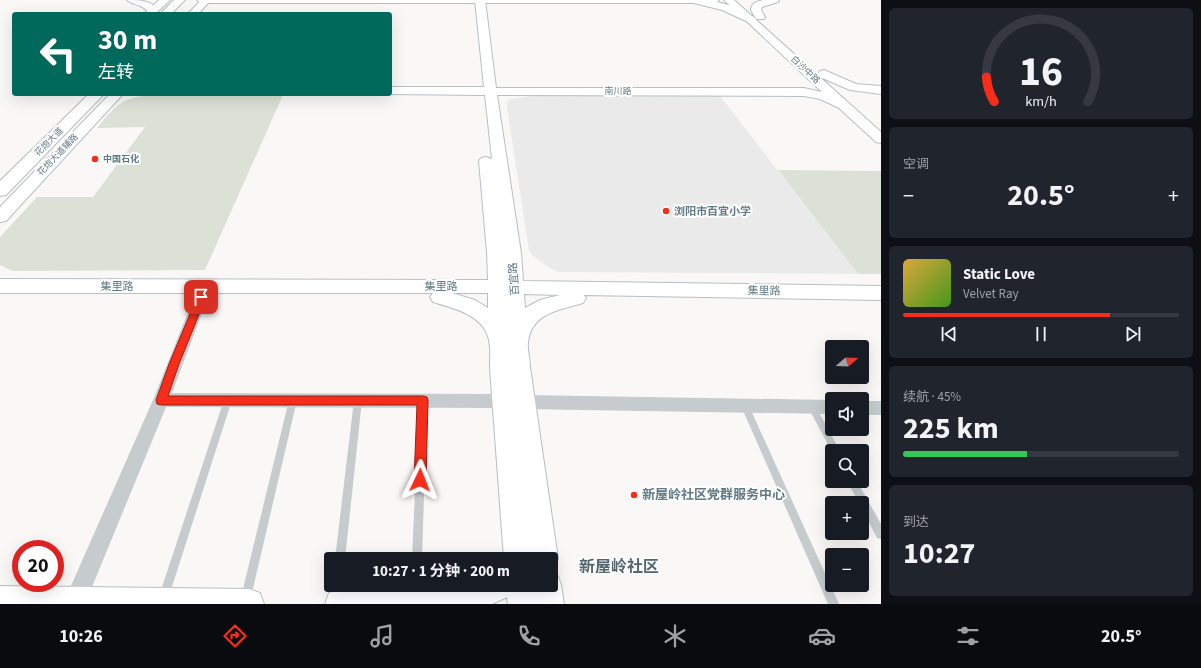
<!DOCTYPE html>
<html lang="zh">
<meta charset="utf-8">
<style>
:root{--surface:#171b24;--page:#20242c;--text:#f1f3f6;--muted:#9ea1a6;--line:#363941;--accent:#f52d1a}
body{margin:0;font-family:"Source Sans 3","Noto Sans SC",sans-serif;background:var(--page);color:var(--text);height:100vh;display:flex;flex-direction:column;font-size:15px;white-space:nowrap}
*{box-sizing:border-box;margin:0}
p{font-size:13px;color:var(--muted)}
.icon{flex:none;width:22px;height:22px;fill:none;stroke:currentColor;stroke-width:2;stroke-linecap:round;stroke-linejoin:round}
.map{position:relative;flex:1;overflow:hidden}
.panel{display:flex;flex-direction:column;gap:8px;padding:8px;background:#0d0f14;width:320px}
.panel>*{flex:none}
.guide{position:absolute;left:12px;top:12px;width:380px;height:84px;border-radius:4px;box-shadow:0 4px 16px #0002;background:#00695c;color:#fff;overflow:hidden}
.needle{width:26px;rotate:71deg}
.buttons{position:absolute;left:825px;top:340px;display:grid;gap:8px}
.buttons a{display:grid;place-items:center;width:44px;height:44px;border-radius:4px;background:var(--surface);box-shadow:0 4px 16px #0002;font-size:20px}
.speed{position:absolute;left:12px;top:540px;display:flex;gap:8px;font-size:20px;font-weight:700;text-align:center}
.speed>*{display:grid;place-content:center;width:52px;height:52px;border-radius:50%;background:var(--surface);box-shadow:0 4px 16px #0002;line-height:1}
.speed .limit{border:6px solid #d22;background:#fff;color:#111}
.pin{position:absolute;display:grid;place-items:center;width:34px;height:34px;color:#fff;margin:-17px;border-radius:8px;box-shadow:0 2px 6px #0006}
.me{position:absolute;width:44px;margin:-22px;rotate:2deg;stroke-linejoin:round;filter:drop-shadow(0 0 3px #0008)}
.turn{display:flex;align-items:center;gap:14px;height:84px;padding:0 20px;font-size:18px}
.turn .icon{width:52px;height:52px;stroke-width:2.5}
.turn b{display:block;font-size:28px;line-height:34px}
.big{font-size:30px;font-weight:700;line-height:1.1}
.panel .tile{flex:1;display:flex;flex-direction:column;justify-content:center;gap:6px;min-width:0;padding:0 14px;border-radius:6px;background:var(--page)}
.panel .dial{align-items:center;gap:0}
.dial svg{height:104px;overflow:visible;fill:none;stroke:var(--line);stroke-width:7;stroke-linecap:round;text-anchor:middle}
.dial text{fill:var(--text);stroke:none}
.song{display:flex;align-items:center;gap:12px}
.cover{width:48px;height:48px;border-radius:6px;background:linear-gradient(135deg,hsl(40 70% 55%),hsl(100 70% 35%))}
.played{height:4px;border-radius:2px;background:linear-gradient(90deg,var(--accent) 75%,var(--line) 75%)}
.keys{display:flex;justify-content:space-around;direction:ltr}
.heat{display:flex;justify-content:space-between;align-items:center;font-size:22px;direction:ltr}
.charge{height:6px;border-radius:3px;background:linear-gradient(90deg,#34c759 45%,var(--line) 0)}
.trip{position:absolute;left:324px;top:552px;width:234px;height:40px;border-radius:4px;background:var(--surface);box-shadow:0 4px 16px #0002;font-weight:700;line-height:40px;text-align:center}
.tabs{display:flex;height:64px;justify-content:space-around;align-items:center;background:#090b0e;color:var(--muted)}
.tabs .icon{width:28px;height:28px}
.tabs .on{color:var(--accent)}
.tabs b{font-size:18px;color:var(--text)}
main{display:flex;flex:1;min-height:0}
.map>svg:first-child{display:block}
.built{fill:#e9eae9}
.green{fill:#dbe1d6}
.lines{fill:none;stroke-linecap:round;stroke-linejoin:round}
.secondary-casing{stroke:#b7bfc3;stroke-width:2}
.primary-casing{stroke:#b6bdc0;stroke-width:2}
.highway-casing{stroke:#b8bdc0;stroke-width:2}
.lane{fill:#c6cbce;fill-rule:evenodd}
.street{fill:#c6cbce;fill-rule:evenodd}
.secondary{fill:#fff;fill-rule:evenodd}
.primary{fill:#fff;fill-rule:evenodd}
.highway{fill:#fff;fill-rule:evenodd}
.route{fill:#f52d1a;stroke:#9f1d11}
.poi-dot{fill:#f52d1a;stroke:#fff;stroke-width:1.5}
.labels{text-anchor:middle;dominant-baseline:central;stroke-width:4;stroke-linejoin:round;paint-order:stroke}
.far-street-label{font-size:9px;fill:#607a84;stroke:#fff}
.far-poi-label{font-size:9px;font-weight:bold;fill:#607a84;stroke:#fff;text-anchor:start}
.poi-label{font-size:11px;font-weight:bold;fill:#607a84;stroke:#fff;text-anchor:start}
.street-label{font-size:11px;fill:#607a84;stroke:#fff}
.near-poi-label{font-size:13px;font-weight:bold;fill:#607a84;stroke:#fff;text-anchor:start}
.near-quarter-label{font-size:16px;font-weight:bold;fill:#53666e;stroke:#fff}
</style>
<main>
<div class="map">
<svg width="881" height="604" viewBox="0 0 881 604">
<rect width="100%" height="100%" fill="#f9f8f6"/>
<path class="built" d="M 530,96 L 720,96 L 858,274 L 568,272 L 558,272 L 550,268 L 533,256 L 529,251 L 507,107 L 508,101 L 512,99 Z"/>
<path class="green" d="M 153,95 L 283,95 L 205,270 L 12,271 L 0,265 L 0,237 L 37,197 L 93,197 L 145,127 L 97,128 C 116,105 122,97 153,95 Z
M 778,170 L 881,171 L 881,274 L 858,274 Z"/>
<g class="lines">
<g class="secondary-casing">
<path id="secondary" d="M 159,0 L 170,0 L 155,14 L 144,14 Z
M 201,0 L 211,0 L 198,14 L 188,14 Z
M 475,0 L 485,0 L 496,88 L 804,88 L 822,92 L 724,0 L 734,0 L 881,132 L 881,143 L 876,142 L 839,108 L 820,99 L 804,96 L 497,95 L 521,253 L 523,281 L 881,286 L 881,300 L 584,295 L 586,298 L 583,303 C 560,310 531,313 528,342 C 527,350 530,359 530,367 L 558,559 L 553,569 L 551,570 L 551,559 L 504,559 L 490,368 C 490,359 491,349 489,340 C 484,315 453,308 433,302 L 430,297 L 433,293 L 0,293 L 0,279 L 488,280 L 487,252 L 479,161 L 481,158 L 486,157 L 492,159 L 485,95 L 387,94 L 390,94 L 390,87 L 484,87 ZM 452,293 L 488,293 L 488,308 L 475,300 ZM 524,294 L 560,295 L 540,300 L 525,308 Z
M 824,70 L 856,84 L 881,86 L 881,94 L 850,90 L 820,77 L 818,74 L 820,71 Z
M 110,94 L 123,94 L 6,221 L 0,222 L 0,207 Z
M 551,572 L 557,574 L 561,585 L 564,604 L 508,604 L 507,597 L 492,604 L 325,604 L 329,593 L 340,589 L 412,585 L 551,585 Z
M 0,586 L 249,589 L 260,593 L 264,604 L 0,604 Z"/>
</g>
<g class="primary-casing">
<path id="primary" d="M 127,0 C 138,0 154,0 157,11 L 156,13 L 148,13 C 144,4 134,6 127,0 Z
M 197,0 L 719,0 L 717,2 L 729,5 L 754,17 L 755,19 L 754,21 L 746,21 L 722,10 L 694,3 L 202,3 Z
M 763,0 L 779,0 L 778,2 L 762,7 L 761,10 L 765,17 L 764,19 L 756,19 L 751,10 C 752,2 756,2 763,0 Z"/>
</g>
<g class="highway-casing">
<path id="highway" d="M 174,0 L 185,0 L 171,14 L 160,14 Z
M 191,11 L 197,12 L 198,14 L 186,14 Z
M 89,94 L 104,94 L 6,195 L 0,196 L 0,181 Z
M 0,210 L 8,211 L 10,215 L 7,220 L 0,222 Z"/>
</g>
<path class="lane" d="M 228,397 L 231,398 L 232,400 L 169,596 L 168,600 L 164,601 L 160,600 L 159,596 L 224,400 L 225,398 Z
M 293,397 L 296,398 L 297,400 L 251,597 L 250,601 L 246,602 L 242,601 L 241,597 L 289,400 L 290,398 Z
M 358,397 L 361,398 L 362,400 L 345,559 L 335,559 L 354,400 L 355,398 Z
M 423,397 L 426,398 L 427,400 L 422,559 L 412,559 L 419,400 L 420,398 Z
M 745,403 L 748,404 L 749,406 L 839,604 L 828,604 L 741,406 L 742,404 Z
M 812,404 L 815,405 L 840,451 L 832,451 L 832,452 L 808,407 L 809,405 Z
M 847,481 L 857,481 L 881,524 L 881,539 L 877,538 L 862,509 L 862,503 L 859,503 Z
M 332,585 L 342,585 L 340,604 L 330,604 Z"/>
<path class="street" d="M 201,292 L 206,294 L 208,297 L 172,393 L 504,394 L 510,396 L 512,401 L 510,406 L 504,408 L 166,407 L 85,604 L 63,604 L 153,400 L 194,297 L 196,294 Z
M 524,395 L 832,400 L 832,414 L 524,409 L 518,407 L 516,402 L 518,397 Z
M 862,401 L 881,401 L 881,415 L 862,415 Z"/>
<use href="#secondary" class="secondary"/>
<use href="#primary" class="primary"/>
<use href="#highway" class="highway"/>
</g>
<path class="route" d="M 201,294 L 206,297 L 179,364 L 168,396 L 423,396 L 427,397 L 428,400 L 426,480 L 424,484 L 420,485 L 416,484 L 414,480 L 417,405 L 161,405 L 157,404 L 156,400 L 169,364 L 197,297 Z"/>
<g class="poi-dot">
<circle cx="95" cy="159" r="4"/>
<circle cx="666" cy="211" r="4"/>
<circle cx="634" cy="495" r="4"/>
</g>
<g class="labels">
<g class="far-street-label">
<text transform="translate(805 70) rotate(43)">白沙中路</text>
<text x="618" y="91">南川路</text>
<text transform="translate(49 142) rotate(-45)">花炮大道</text>
<text transform="translate(58 155) rotate(-46)">花炮大道辅路</text>
</g>
<g class="far-poi-label">
<text x="103" y="159">中国石化</text>
</g>
<g class="poi-label">
<text x="674" y="211">浏阳市百宜小学</text>
</g>
<g class="street-label">
<text transform="translate(514 279) rotate(-94)">百宜路</text>
<text x="117" y="286">集里路</text>
<text x="441" y="286">集里路</text>
<text transform="translate(764 291) rotate(1)">集里路</text>
</g>
<g class="near-poi-label">
<text x="642" y="495">新屋岭社区党群服务中心</text>
</g>
<g class="near-quarter-label">
<text x="619" y="567">新屋岭社区</text>
</g>
</g>
</svg>
<div class="buttons">
<a><svg class="needle" viewBox="-14 -14 28 28"><path d="M0-13l5 13h-10z" fill="#e53935"/><path d="M0 13l5-13h-10z" fill="#9ea1a6"/></svg></a>
<a><svg class="icon" aria-label="sound" viewBox="0 0 24 24"><path d="M4 9h4l5-4v14l-5-4H4zM17 9q2 3 0 6"/></svg></a>
<a><svg class="icon" aria-label="search" viewBox="0 0 24 24"><circle cx="10" cy="10" r="6"/><path d="M15 15l6 6"/></svg></a>
<a>+</a>
<a>−</a>
</div>
<div class="speed"><div class="limit">20</div></div>
<div class="pin" style="left:201px;top:297px;background:#d93025"><svg class="icon" aria-label="arrive" viewBox="0 0 24 24"><path d="M6 21V4h12l-3 4 3 4H6"/></svg></div>
<svg class="me" style="left:420px;top:480px" viewBox="-20 -20 40 40"><path d="M0-17L14 15 0 8-14 15z" fill="#f52d1a" stroke="#fff" stroke-width="4"/></svg>
<div class="trip">10:27 · 1 分钟 · 200 m</div>
<div class="guide">
<div class="turn"><svg class="icon" aria-label="left" viewBox="0 0 24 24"><path d="M17 20v-9H6M10 6l-5 5 5 5"/></svg><div><b>30 m</b>左转</div></div>
</div>
</div>
<section class="panel">
<div class="tile dial"><svg viewBox="0 0 100 80">
<path d="M14 69A42 42 0 1 1 86 69"/>
<path d="M14 69A42 42 0 0 1 8 50" stroke="#f52d1a"/>
<text x="50" y="56" font-size="32" font-weight="700">16</text>
<text x="50" y="72" font-size="11">km/h</text>
</svg></div>
<div class="tile"><p>空调</p>
<div class="heat"><a>−</a><b class="big">20.5°</b><a>+</a></div>
</div>
<div class="tile">
<div class="song"><i class="cover"></i><div><b>Static Love</b><p>Velvet Ray</p></div></div>
<div class="played"></div>
<div class="keys"><svg class="icon" aria-label="previous" viewBox="0 0 24 24"><path d="M18 5L8 12l10 7zM5 5v14"/></svg><svg class="icon" aria-label="pause" viewBox="0 0 24 24"><path d="M8 5v14M16 5v14"/></svg><svg class="icon" aria-label="next" viewBox="0 0 24 24"><path d="M6 5l10 7-10 7zM19 5v14"/></svg></div>
</div>
<div class="tile"><p>续航 · 45%</p><b class="big">225 km</b><div class="charge"></div></div>
<div class="tile"><p>到达</p><b class="big">10:27</b></div>
</section>
</main>
<nav class="tabs">
<b>10:26</b>
<svg class="icon on" aria-label="directions" viewBox="0 0 24 24"><path d="M12 3l9 9-9 9-9-9zM9 14v-3h6M13 9l2 2-2 2"/></svg>
<svg class="icon" aria-label="music" viewBox="0 0 24 24"><path d="M9 18V5l10-2v13"/><circle cx="6" cy="18" r="3"/><circle cx="16" cy="16" r="3"/></svg>
<svg class="icon" aria-label="phone" viewBox="0 0 24 24"><path d="M5 4h4l2 5-3 2q2 4 5 5l2-3 5 2v4C11 20 4 13 5 4z"/></svg>
<svg class="icon" aria-label="climate" viewBox="0 0 24 24"><path d="M12 3v18M4 7l16 10M4 17L20 7"/></svg>
<svg class="icon" aria-label="car" viewBox="0 0 24 24"><path d="M5 17H2v-5l4-1 3-4h7l3 4 3 1v5h-3M9 17h6M6 11h13"/><circle cx="7" cy="17" r="2"/><circle cx="17" cy="17" r="2"/></svg>
<svg class="icon" aria-label="filters" viewBox="0 0 24 24"><path d="M4 7h16M4 17h16"/><circle cx="9" cy="7" r="2"/><circle cx="15" cy="17" r="2"/></svg>
<b>20.5°</b>
</nav>
